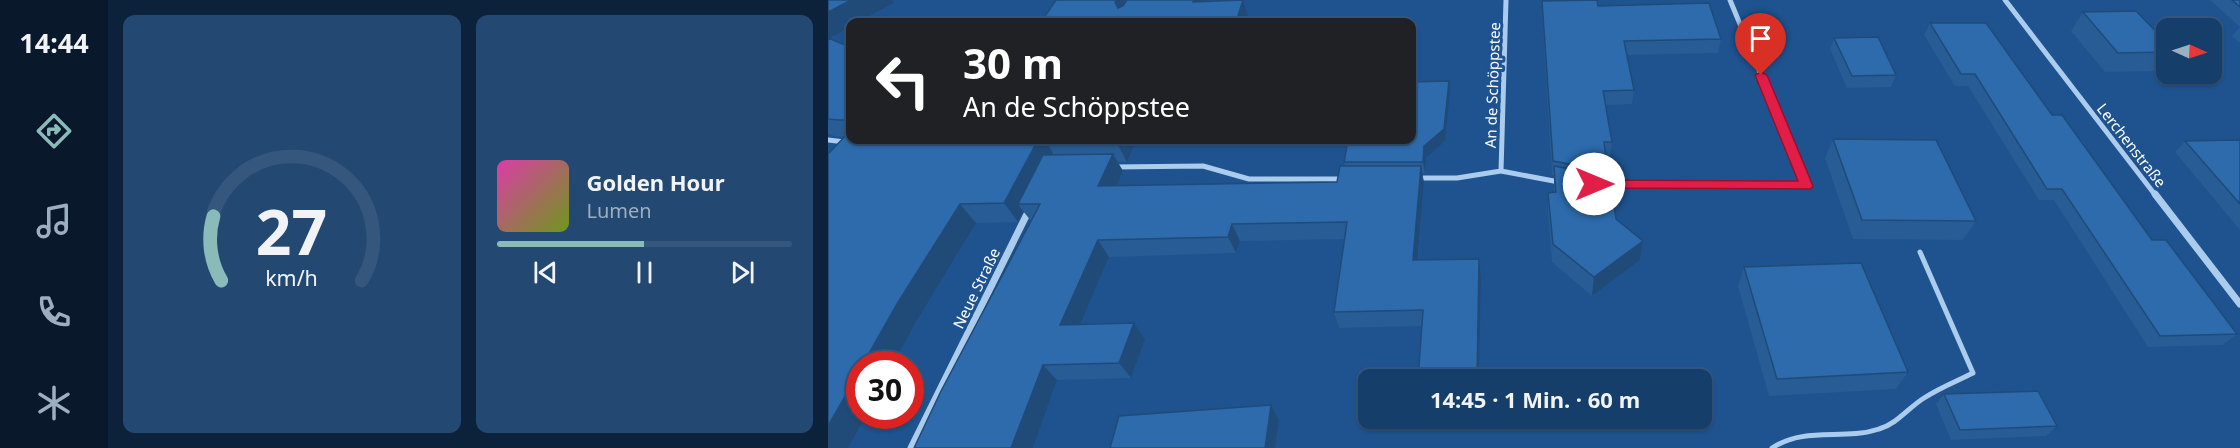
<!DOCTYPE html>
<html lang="de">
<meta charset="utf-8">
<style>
:root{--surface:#163e6b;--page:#234973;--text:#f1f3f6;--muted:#9eaec1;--line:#35577e;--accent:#8bbbb9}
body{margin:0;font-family:"Noto Sans",sans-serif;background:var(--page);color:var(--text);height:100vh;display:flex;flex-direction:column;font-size:22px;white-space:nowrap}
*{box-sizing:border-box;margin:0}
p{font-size:20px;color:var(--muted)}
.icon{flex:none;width:33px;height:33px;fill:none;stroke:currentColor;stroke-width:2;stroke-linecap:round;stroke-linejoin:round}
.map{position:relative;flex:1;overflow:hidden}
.drawer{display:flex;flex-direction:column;gap:15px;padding:15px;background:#0c223b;width:720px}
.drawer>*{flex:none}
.hud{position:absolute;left:18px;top:18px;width:570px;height:126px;border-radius:12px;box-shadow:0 2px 4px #0004,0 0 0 2px var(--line);background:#202124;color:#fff;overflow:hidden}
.needle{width:39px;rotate:93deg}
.tools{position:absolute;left:1328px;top:18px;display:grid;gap:12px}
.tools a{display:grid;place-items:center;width:66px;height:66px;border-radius:12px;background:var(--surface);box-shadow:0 2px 4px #0004,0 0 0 2px var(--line);font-size:30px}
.speed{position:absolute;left:18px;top:351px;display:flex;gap:12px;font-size:30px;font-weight:700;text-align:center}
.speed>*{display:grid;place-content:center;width:78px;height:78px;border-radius:50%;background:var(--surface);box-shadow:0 2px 4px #0004,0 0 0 2px var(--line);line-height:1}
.speed .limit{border:9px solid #d22;background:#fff;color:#111}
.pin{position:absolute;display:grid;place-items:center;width:51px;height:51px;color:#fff;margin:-62px -26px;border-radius:50% 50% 50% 0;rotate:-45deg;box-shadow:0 0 6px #0007}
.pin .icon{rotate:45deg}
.me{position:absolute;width:66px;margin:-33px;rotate:90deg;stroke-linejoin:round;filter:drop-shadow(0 0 4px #0008)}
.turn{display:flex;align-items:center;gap:21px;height:126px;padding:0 18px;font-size:27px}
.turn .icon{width:78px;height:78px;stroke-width:2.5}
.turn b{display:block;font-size:42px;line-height:51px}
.drawer .widget{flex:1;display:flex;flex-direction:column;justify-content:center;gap:9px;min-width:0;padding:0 21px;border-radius:12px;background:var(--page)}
.drawer .dial{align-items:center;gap:0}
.dial svg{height:156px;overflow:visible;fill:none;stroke:var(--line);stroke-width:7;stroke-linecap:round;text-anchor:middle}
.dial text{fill:var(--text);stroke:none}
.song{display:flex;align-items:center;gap:18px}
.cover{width:72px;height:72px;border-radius:9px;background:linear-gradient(135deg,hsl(320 70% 55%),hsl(80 70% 35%))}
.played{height:6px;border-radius:3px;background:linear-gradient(90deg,var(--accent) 50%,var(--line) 50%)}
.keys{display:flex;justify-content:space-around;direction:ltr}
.drawer .tiles{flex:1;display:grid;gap:15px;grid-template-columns:repeat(2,1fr)}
.trip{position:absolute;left:530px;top:369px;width:354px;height:60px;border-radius:12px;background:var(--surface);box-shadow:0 2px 4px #0004,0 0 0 2px var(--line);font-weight:700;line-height:60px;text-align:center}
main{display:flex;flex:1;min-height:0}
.dock{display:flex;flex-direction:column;width:108px;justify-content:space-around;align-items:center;background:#09192b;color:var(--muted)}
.dock .icon{width:42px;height:42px}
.dock .on{color:var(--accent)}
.dock b{font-size:27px;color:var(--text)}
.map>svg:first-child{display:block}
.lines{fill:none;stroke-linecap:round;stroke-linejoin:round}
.lane{stroke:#accced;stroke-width:5}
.street-far1{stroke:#accced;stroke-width:5}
.street{stroke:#accced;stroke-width:7}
.wall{fill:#275c95}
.shaded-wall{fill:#204b79}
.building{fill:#2d6bad;stroke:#204b79;stroke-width:1.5}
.route{fill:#e11d48;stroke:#92132f;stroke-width:1.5}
.labels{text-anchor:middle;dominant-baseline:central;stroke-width:6;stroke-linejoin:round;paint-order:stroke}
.street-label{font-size:15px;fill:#fff;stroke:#1e538f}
</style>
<main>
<nav class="dock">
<b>14:44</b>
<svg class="icon on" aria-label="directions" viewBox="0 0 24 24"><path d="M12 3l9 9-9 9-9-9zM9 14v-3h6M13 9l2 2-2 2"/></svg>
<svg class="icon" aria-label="music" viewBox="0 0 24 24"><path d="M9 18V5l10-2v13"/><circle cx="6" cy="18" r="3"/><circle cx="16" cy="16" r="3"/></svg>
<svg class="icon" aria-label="phone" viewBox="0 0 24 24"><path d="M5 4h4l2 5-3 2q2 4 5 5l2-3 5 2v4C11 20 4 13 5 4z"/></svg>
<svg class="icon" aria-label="climate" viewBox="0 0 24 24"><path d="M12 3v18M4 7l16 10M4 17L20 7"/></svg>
</nav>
<section class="drawer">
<div class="tiles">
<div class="widget dial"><svg viewBox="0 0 100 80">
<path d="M14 69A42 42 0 1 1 86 69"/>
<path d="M14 69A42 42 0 0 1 10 36" stroke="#8bbbb9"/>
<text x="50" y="56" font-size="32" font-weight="700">27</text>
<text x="50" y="72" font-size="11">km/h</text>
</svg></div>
<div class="widget">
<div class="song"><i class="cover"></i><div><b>Golden Hour</b><p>Lumen</p></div></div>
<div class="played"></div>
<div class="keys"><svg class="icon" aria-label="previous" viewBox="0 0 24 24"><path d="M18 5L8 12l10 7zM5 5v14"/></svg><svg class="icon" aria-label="pause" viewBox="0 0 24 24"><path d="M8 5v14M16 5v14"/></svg><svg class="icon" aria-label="next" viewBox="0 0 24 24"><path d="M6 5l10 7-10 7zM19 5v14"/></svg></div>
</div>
</div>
</section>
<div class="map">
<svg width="1412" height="448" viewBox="0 0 1412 448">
<rect width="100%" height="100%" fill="#1e538f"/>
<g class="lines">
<path class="lane" d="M 944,448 C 978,426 1015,441 1051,429 C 1069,424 1080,408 1096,398 C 1111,388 1129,381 1145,373 L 1092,252"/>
<path class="street-far1" d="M 1177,0 L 1328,196
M 0,140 L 17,142
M 286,167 L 375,166 L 421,179 L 517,179
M 673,171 L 678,0
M 590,178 L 629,178 L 673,171 L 731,182
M 777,185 L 979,186 L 902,0"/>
<path class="street" d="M 1327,194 L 1412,304
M 83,448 L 201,210"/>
</g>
<path class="wall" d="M 0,0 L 64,0 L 66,3 L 30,22 L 22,22 L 22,27 L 1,38 L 22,47 L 22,140 L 309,140 L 299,162 L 289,162 L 295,171 L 288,186 L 509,182 L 517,166 L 516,162 L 622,93 L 617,141 L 598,158 L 597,173 L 594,173 L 596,183 L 590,260 L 651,259 L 653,276 L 651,380 L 590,380 L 594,326 L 511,328 L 506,312 L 517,239 L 412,241 L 408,253 L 281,257 L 252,324 L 306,323 L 317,339 L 303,378 L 229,380 L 205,448 L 86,448 L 203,221 L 195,211 L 190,222 L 148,223 L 88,322 L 65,364 L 32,364 L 38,416 L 20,448 L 0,448 L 16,137 L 6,136 L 0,133 Z
M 1382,0 L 1412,0 L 1412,27 Z
M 714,1 L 893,39 L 890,53 L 799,55 L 806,90 L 804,104 L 778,105 L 784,142 L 782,156 L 778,156 L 779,170 L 788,219 L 815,241 L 812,260 L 764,296 L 724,262 L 720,212 L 720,193 L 726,192 L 726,175 L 724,175 L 714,15 Z
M 1255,12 L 1338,42 L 1338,64 L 1333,71 L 1277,72 L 1243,31 Z
M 1102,23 L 1224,115 L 1324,240 L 1409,334 L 1395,345 L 1320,347 L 1226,200 L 1211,200 L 1140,86 L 1127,86 L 1096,35 Z
M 1412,27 L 1412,43 L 1404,36 Z
M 1006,38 L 1068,75 L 1063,87 L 1019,88 L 1002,49 Z
M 1005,139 L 1148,221 L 1135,240 L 1025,239 L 997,158 Z
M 1412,140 L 1412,230 L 1347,152 L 1357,141 Z
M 916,267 L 1080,372 L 1068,389 L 941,396 L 910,286 Z
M 1116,394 L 1229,426 L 1218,436 L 1123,440 L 1108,404 Z"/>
<path class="shaded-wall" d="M 23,0 L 64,0 L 66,3 L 30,22 L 22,22 L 22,27 L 0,39 L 0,12 Z
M 288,0 L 307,0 L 296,22 L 287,2 Z
M 366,0 L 380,0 L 372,21 L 365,2 Z
M 415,0 L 421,19 L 420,22 L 408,22 Z
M 621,81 L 622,93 L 617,141 L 598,158 L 597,173 L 595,162 L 596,146 Z
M 210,140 L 232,140 L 219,143 L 225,153 L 199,204 L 190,204 L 195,211 L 190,222 L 176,203 Z
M 290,140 L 309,140 L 299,162 L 289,143 Z
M 285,154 L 295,171 L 281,203 L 270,186 Z
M 593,166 L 596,183 L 588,277 L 585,260 Z
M 132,204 L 148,223 L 88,322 L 65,364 L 35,364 L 69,304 Z
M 404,224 L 412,241 L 408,253 L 400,237 Z
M 270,240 L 281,257 L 245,341 L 232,325 Z
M 815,241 L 812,260 L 764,296 L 766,277 Z
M 651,259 L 653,276 L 651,380 L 649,380 Z
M 306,323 L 317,339 L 303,378 L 291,363 Z
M 215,365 L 229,380 L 205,448 L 183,448 Z
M 32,370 L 32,416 L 38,416 L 20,448 L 0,448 L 0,426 Z
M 443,405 L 451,420 L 447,448 L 437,448 Z"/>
<path class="building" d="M 0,0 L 23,0 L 0,12 Z
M 228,0 L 288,0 L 287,2 L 290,8 L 295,6 L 299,0 L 366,0 L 365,2 L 415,0 L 408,22 L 213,22 Z
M 769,0 L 770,6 L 881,3 L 893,39 L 796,41 L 806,90 L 775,91 L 784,142 L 776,142 L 779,165 L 747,165 L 725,161 L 714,1 Z
M 1404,0 L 1412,0 L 1412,7 Z
M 1308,11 L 1338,42 L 1338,52 L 1290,53 L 1255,12 Z
M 1102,23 L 1158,23 L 1224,115 L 1234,115 L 1324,240 L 1338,240 L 1409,334 L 1332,336 L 1234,189 L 1219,189 L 1147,74 L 1133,74 Z
M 1050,37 L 1068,75 L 1024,76 L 1006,38 Z
M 0,38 L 22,47 L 22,120 L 11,120 L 0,119 Z
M 621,81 L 616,129 L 596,146 L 595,162 L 516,162 L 520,140 L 584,140 L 584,82 Z
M 17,130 L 22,130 L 22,140 L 210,140 L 176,203 L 132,204 L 69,304 L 35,364 L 32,364 L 32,370 L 0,426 L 0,154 L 21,132 Z
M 1005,139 L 1108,140 L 1148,221 L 1034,220 Z
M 221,140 L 290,140 L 289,143 L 219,143 Z
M 1412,140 L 1412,204 L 1357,141 Z
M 285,154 L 270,186 L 509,182 L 512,166 L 593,166 L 585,260 L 651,259 L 649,380 L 590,380 L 595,310 L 506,312 L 519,222 L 404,224 L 400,237 L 270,240 L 232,325 L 306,323 L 291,363 L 215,365 L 183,448 L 86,448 L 113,391 L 212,204 L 190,204 L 215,155 Z
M 726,166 L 747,170 L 781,170 L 788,219 L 815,241 L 766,277 L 725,244 L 720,193 L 728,192 Z
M 1033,263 L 1080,372 L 949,379 L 916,267 Z
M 1210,391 L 1229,426 L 1132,430 L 1116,394 Z
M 443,405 L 437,448 L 282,448 L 291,416 Z"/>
<path class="route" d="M 933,72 L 939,75 L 985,186 L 983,189 L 761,188 L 759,184 L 761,181 L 766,180 L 970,181 L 927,75 Z"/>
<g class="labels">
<g class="street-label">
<text transform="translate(664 85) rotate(-88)">An de Schöppstee</text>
<text transform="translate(1304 145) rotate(52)">Lerchenstraße</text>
<text transform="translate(148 288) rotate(-64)">Neue Straße</text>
</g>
</g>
</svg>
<div class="tools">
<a><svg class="needle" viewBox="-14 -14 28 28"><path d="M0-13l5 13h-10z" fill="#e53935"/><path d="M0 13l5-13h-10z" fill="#9eaec1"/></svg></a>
</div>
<div class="speed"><div class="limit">30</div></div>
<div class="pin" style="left:933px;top:75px;background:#d93025"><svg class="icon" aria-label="arrive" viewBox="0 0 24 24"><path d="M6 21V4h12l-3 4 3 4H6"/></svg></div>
<svg class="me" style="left:766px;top:184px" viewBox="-20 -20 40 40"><circle r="19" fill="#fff"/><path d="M0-13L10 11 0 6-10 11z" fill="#e11d48"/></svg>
<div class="trip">14:45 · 1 Min. · 60 m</div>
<div class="hud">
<div class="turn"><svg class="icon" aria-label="left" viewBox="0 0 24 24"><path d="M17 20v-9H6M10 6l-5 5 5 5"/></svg><div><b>30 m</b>An de Schöppstee</div></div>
</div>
</div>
</main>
